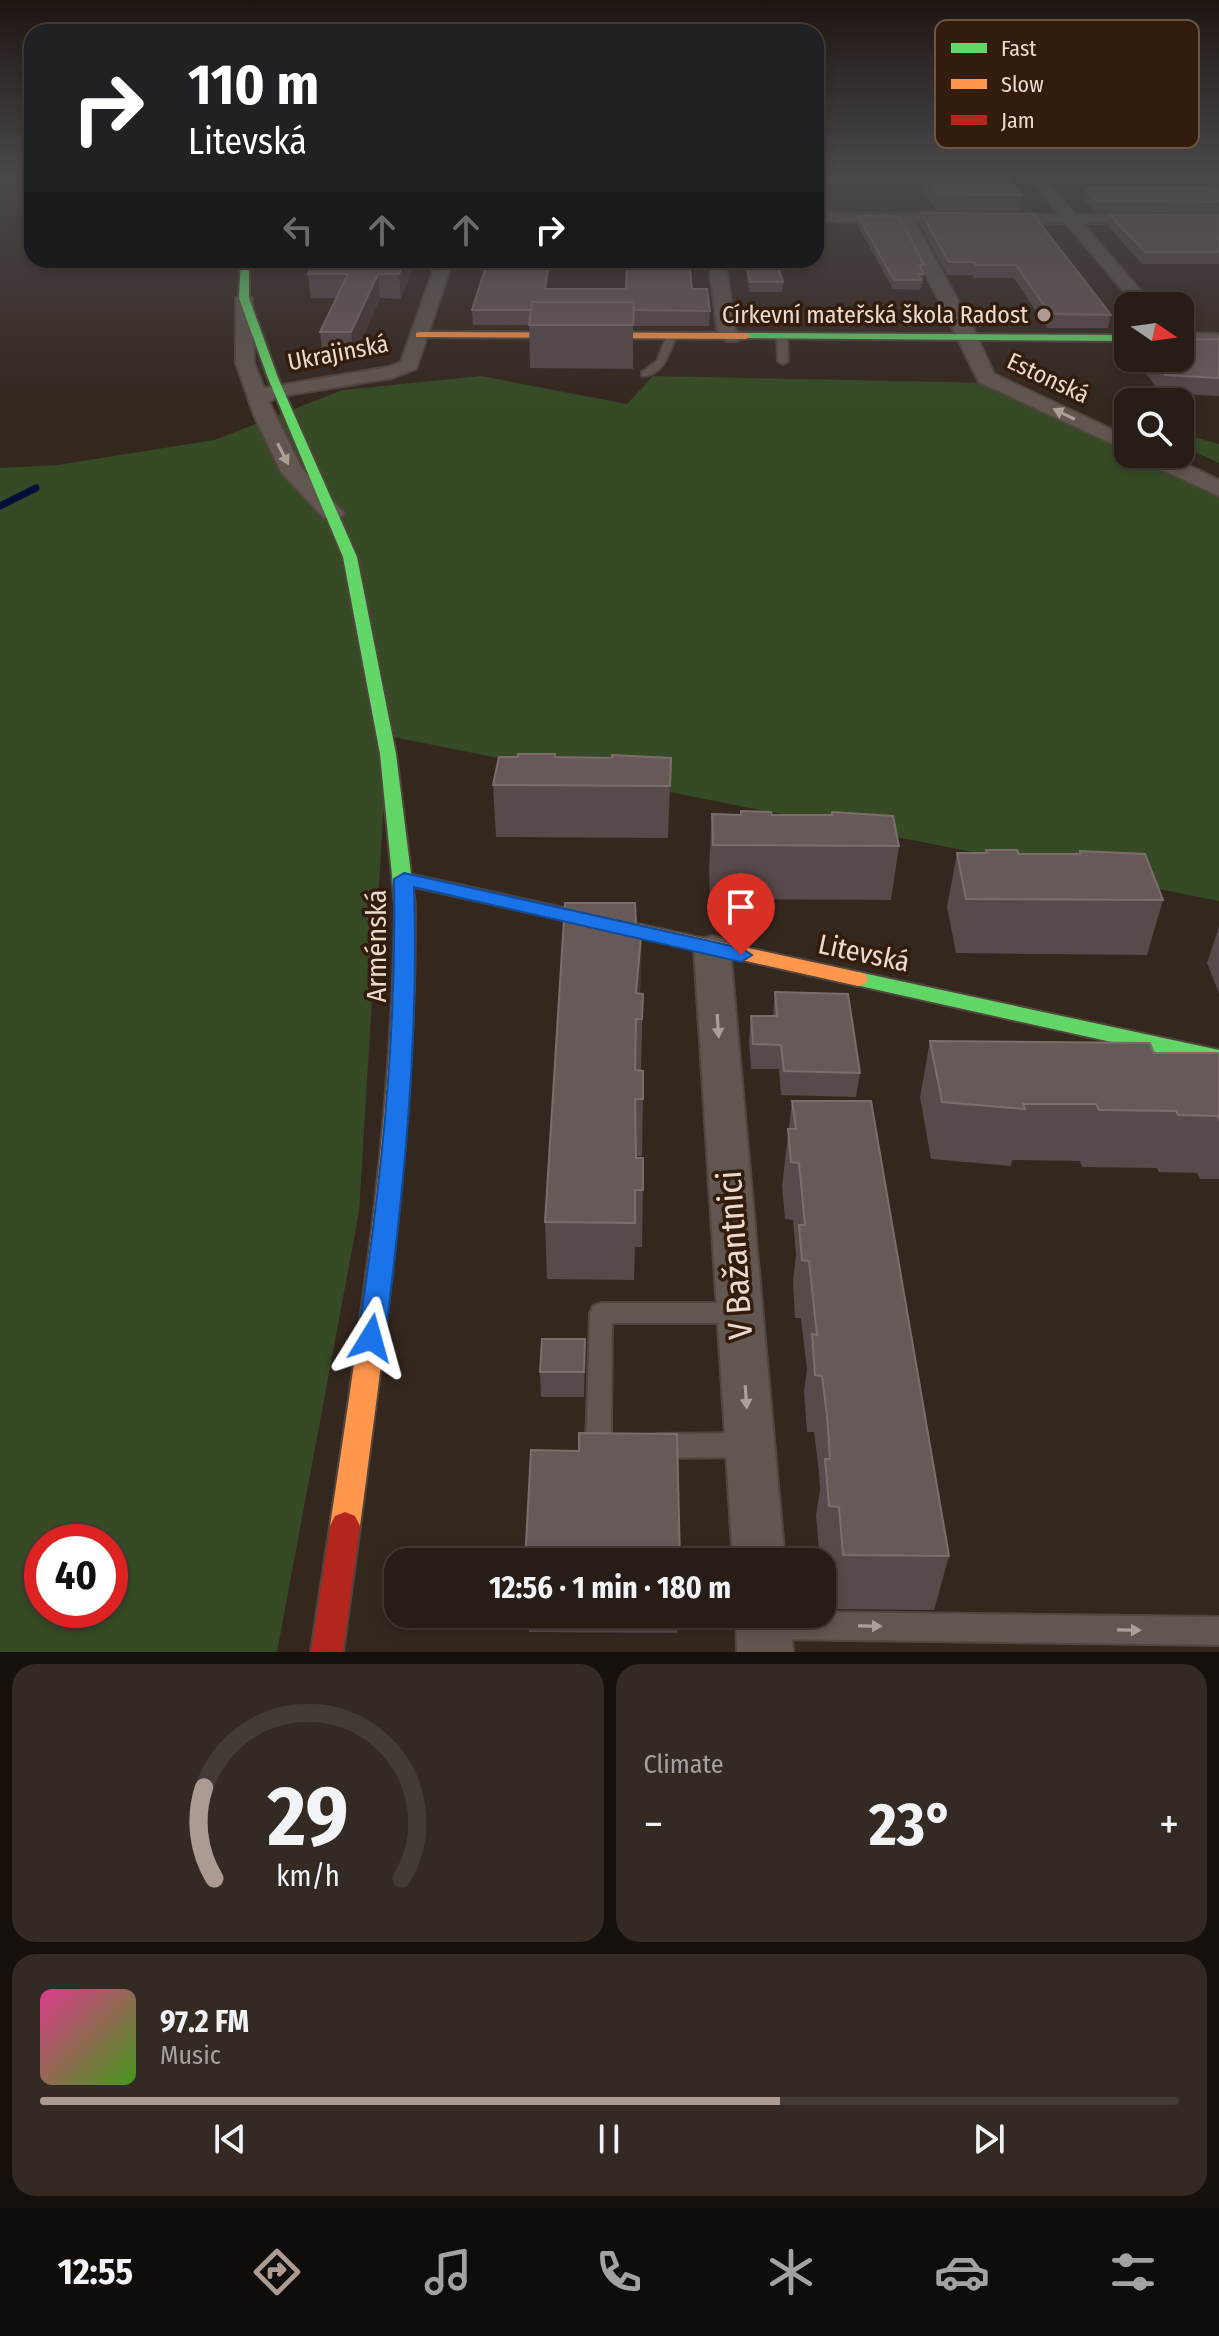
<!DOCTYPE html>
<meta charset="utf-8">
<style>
:root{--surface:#271d16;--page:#332a23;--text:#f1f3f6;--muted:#a4a2a1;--line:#433b35;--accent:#ab9b92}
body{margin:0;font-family:"Fira Sans Condensed",sans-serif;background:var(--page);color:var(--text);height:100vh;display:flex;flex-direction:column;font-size:30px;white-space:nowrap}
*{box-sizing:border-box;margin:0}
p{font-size:26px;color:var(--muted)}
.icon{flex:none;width:44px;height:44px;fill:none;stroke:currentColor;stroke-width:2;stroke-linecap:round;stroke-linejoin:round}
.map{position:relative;height:1652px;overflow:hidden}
.panel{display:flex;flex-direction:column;gap:12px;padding:12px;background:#15100c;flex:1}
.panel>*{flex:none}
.top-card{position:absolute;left:24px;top:24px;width:800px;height:244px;border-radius:24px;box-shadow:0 4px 12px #0003,0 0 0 2px var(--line);background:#202124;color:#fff;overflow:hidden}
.needle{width:52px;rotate:103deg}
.buttons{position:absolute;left:1114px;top:292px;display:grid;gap:16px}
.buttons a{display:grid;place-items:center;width:80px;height:80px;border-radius:16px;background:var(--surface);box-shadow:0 4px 12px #0003,0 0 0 2px var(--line);font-size:40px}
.speed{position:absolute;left:24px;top:1524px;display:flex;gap:16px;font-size:40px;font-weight:700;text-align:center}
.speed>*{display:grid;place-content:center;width:104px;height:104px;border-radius:50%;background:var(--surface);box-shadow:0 4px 12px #0003,0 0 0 2px var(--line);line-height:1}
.speed .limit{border:12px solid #d22;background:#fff;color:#111}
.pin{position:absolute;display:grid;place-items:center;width:68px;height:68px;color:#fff;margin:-82px -34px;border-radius:50% 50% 50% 0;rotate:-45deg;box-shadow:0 0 8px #0007}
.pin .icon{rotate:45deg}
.me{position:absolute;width:88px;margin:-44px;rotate:8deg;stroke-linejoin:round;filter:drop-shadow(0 0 6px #0008)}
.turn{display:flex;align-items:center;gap:28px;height:168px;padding:0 32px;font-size:36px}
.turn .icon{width:104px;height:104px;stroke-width:2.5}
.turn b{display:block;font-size:56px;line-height:68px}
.lanes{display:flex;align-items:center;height:76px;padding:0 32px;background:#0003;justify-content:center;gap:40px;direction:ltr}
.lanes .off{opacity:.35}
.big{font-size:60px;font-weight:700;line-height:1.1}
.panel .tile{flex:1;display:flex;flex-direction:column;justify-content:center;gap:12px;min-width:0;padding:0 28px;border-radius:24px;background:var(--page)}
.panel .dial{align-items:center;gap:0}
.dial svg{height:208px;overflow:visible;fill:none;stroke:var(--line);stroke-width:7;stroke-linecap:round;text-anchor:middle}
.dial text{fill:var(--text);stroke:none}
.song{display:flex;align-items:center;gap:24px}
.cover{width:96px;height:96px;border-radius:12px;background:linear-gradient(135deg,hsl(330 70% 55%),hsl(100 70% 35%))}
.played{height:8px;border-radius:4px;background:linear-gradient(90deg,var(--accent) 65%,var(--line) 65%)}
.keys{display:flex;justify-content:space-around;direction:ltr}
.heat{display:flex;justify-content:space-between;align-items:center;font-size:44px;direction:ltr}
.panel .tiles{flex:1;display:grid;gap:12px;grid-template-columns:1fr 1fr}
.tile:last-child{grid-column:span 2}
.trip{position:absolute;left:384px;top:1548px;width:452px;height:80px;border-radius:24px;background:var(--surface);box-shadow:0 4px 12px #0003,0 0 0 2px var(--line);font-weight:700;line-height:80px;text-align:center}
.tabs{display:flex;height:128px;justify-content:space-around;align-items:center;background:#100c09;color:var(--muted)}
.tabs .icon{width:56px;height:56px}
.tabs .selected{color:var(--accent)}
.tabs b{font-size:36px;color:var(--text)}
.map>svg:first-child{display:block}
.green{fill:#364b25;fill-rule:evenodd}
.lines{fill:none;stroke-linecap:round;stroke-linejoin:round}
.stream{stroke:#060f37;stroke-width:7}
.lane-casing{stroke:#51453d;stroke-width:4}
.street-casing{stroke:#51453d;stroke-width:4}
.fast-casing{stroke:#51453d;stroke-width:4}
.slow-casing{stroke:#51453d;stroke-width:4}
.jam-casing{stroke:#51453d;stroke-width:4}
.lane{fill:#615750;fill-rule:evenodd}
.street{fill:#615750;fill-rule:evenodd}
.fast{fill:#63d668;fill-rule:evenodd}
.slow{fill:#ff974d;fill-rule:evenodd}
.jam{fill:#b3261e;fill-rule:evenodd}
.wall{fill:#58494b}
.shaded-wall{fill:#433533}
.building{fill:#685959;stroke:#7c6d6c;stroke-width:2}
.oneway{fill:#ad9f96}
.route{fill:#1a73e8;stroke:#114b97;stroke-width:2}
.poi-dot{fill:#ab9b92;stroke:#331c0b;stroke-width:3}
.labels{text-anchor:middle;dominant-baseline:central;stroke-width:7;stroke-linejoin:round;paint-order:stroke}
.far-poi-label{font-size:24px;fill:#ebdad0;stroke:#331c0b;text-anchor:end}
.far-street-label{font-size:24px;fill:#ebdad0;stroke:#331c0b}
.street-label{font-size:28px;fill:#ebdad0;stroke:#331c0b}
.near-street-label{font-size:34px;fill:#ebdad0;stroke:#331c0b}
.key{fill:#331c0b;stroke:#6a5546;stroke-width:2}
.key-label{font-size:22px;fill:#ebdad0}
</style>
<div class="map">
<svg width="1219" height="1652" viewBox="0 0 1219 1652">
<rect width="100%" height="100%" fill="#34271e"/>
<path class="green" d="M 481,376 L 627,404 L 653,376 L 996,383 L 1128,448 L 1128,454 L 1140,454 L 1219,492 L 1219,901 L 388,736 L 359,1212 L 277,1652 L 0,1652 L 0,468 L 58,465 L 214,440 L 343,390 ZM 42,1542 L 110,1542 L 110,1610 L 42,1610 Z
M 1180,433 L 1219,444 L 1219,463 L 1180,445 Z"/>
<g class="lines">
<path class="stream" d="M 0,506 L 36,488"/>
<g class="lane-casing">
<path id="lane" d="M 668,334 L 676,336 C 669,353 663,376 642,376 L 642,372 L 657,361 Z
M 782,334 L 787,337 L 788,361 L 783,364 L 778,361 L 777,337 Z
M 601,1303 L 738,1303 L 746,1306 L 749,1313 L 746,1320 L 738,1323 L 612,1323 L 611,1438 L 615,1447 L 612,1455 L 603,1459 L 589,1455 L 586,1447 L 590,1313 L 593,1306 Z
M 747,1433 L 756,1437 L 759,1445 L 756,1453 L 747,1457 L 658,1458 L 649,1454 L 646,1446 L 649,1438 L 658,1434 Z
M 822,1612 L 1219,1617 L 1219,1645 L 769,1639 L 759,1635 L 755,1625 L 763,1614 Z"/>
</g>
<g class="street-casing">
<path id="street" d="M 1026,173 L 1040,173 L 1075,214 L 1219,215 L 1219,223 L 1082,223 L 1154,306 L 1136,306 L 1066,223 L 915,222 L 974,330 L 994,374 L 1128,437 L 1128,451 L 979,382 L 900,222 L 816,221 L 816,213 L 1059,214 Z
M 437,260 L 453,260 L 416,369 L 392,378 L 276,397 L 269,402 L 302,469 L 344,513 L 340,518 L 324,518 L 281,472 L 254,415 L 236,363 L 236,298 L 244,293 L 252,298 L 254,363 L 264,388 L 388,367 L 401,362 Z
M 709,260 L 725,260 L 735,329 L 741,337 L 738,341 L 726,341 L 717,329 Z
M 1180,333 L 1219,334 L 1219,344 L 1180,343 Z
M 1136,454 L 1164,454 L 1219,480 L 1219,496 L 1139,459 Z
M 712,936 L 725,940 L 730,948 L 785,1562 L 733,1562 L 694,948 L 699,940 Z
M 736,1614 L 790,1614 L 793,1652 L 737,1652 Z"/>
</g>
<g class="fast-casing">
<path id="fast" d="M 241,260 L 249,260 L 249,298 L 278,378 L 357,557 L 396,754 L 415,906 L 405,912 L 395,906 L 380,754 L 343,557 L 268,378 L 239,298 Z
M 746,333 L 1128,335 L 1128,341 L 742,338 L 741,336 Z
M 858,972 L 1219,1050 L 1219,1066 L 851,984 L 848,979 L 851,974 Z"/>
</g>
<g class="slow-casing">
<path id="slow" d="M 1196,173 L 1219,173 L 1219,176 Z
M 420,332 L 746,333 L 751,336 L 746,339 L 416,337 L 416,333 Z
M 404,873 L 858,972 L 865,974 L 868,979 L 865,984 L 858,986 L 397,883 L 395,879 L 397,875 Z
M 405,900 L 415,906 C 416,1115 387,1320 360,1526 L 355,1536 L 345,1540 L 335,1536 L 330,1526 C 361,1320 393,1115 395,906 Z"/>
</g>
<g class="jam-casing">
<path id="jam" d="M 345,1512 L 355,1516 L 360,1526 L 343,1652 L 311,1652 L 330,1526 L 335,1516 Z"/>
</g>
<use href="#lane" class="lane"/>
<use href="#street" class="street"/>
<use href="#fast" class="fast"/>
<use href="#slow" class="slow"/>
<use href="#jam" class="jam"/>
</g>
<path class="wall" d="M 912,173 L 1005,173 L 1022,195 L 1019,211 L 935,210 Z
M 1205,173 L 1219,173 L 1219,213 L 1095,211 L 1083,198 L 1085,188 L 1210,188 L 1203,182 Z
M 921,213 L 1111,315 L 1108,328 L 1047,328 L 1014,278 L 974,278 L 972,275 L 947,275 L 920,225 Z
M 1110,215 L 1219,215 L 1219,264 L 1142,264 L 1108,226 Z
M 858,216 L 924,265 L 923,284 L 921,284 L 920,290 L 893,289 L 857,224 Z
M 289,260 L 416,260 L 401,299 L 380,298 L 354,359 L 323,359 L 320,332 L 336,298 L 311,298 L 308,274 L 315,262 L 290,261 Z
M 745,260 L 776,260 L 783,282 L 782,292 L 749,292 Z
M 547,289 L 692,289 L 710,311 L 709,326 L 633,326 L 633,369 L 530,368 L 529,325 L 473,325 L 472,310 Z
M 1219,339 L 1219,396 L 1161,393 L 1134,358 L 1180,358 Z
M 555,757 L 671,758 L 668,838 L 496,837 L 493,785 Z
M 712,814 L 772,815 L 899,846 L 891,900 L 710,899 L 709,868 Z
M 986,850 L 1019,854 L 1079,854 L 1080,851 L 1163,900 L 1147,955 L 956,953 L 947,907 L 957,853 L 985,853 Z
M 636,925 L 642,925 L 640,994 L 643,994 L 641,1071 L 643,1099 L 642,1156 L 636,1156 L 643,1190 L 642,1247 L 635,1247 L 634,1280 L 547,1279 L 545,1222 Z
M 1219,927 L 1219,993 L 1207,963 Z
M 775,992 L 860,1073 L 856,1097 L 781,1095 L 779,1069 L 751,1069 L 749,1041 L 751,1016 L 773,1016 Z
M 930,1041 L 1154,1053 L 1219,1053 L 1219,1179 L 1200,1179 L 1197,1173 L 1159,1172 L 1157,1168 L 1082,1167 L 1080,1161 L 1012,1160 L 1011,1166 L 931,1159 L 920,1097 Z
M 792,1101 L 949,1556 L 934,1610 L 833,1609 L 829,1563 L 820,1562 L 816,1515 L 820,1490 L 819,1472 L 814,1432 L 807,1432 L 804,1391 L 807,1370 L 801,1318 L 795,1318 L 793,1282 L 796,1255 L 793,1220 L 785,1219 L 782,1186 Z
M 585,1339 L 584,1397 L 541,1397 L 540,1372 Z
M 528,1614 L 678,1614 L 677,1633 L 529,1632 Z"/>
<path class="shaded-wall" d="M 836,182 L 834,210 L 816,211 L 816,184 Z
M 405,260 L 416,260 L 401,299 L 399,274 Z
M 549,260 L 551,260 L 545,304 L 545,289 Z
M 378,274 L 380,298 L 354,359 L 351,332 Z
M 642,925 L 641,980 L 637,1019 L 636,1019 L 636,993 Z
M 585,1339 L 585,1364 L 584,1397 L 584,1372 Z"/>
<path class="building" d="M 816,173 L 832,173 L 836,182 L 816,184 Z
M 923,173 L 1005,173 L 1022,195 L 937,194 Z
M 1085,188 L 1214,188 L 1219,192 L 1219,202 L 1097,201 Z
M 921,213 L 1033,214 L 1111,315 L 1050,314 L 1016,265 L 976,265 L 974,262 L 949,262 Z
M 1110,215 L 1219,215 L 1219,252 L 1145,252 Z
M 858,216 L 899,216 L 924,265 L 920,265 L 924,274 L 918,274 L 921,280 L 894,280 Z
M 316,260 L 405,260 L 399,274 L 378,274 L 351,332 L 320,332 L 348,274 L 308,274 Z
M 491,260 L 549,260 L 545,289 L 626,289 L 627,260 L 689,260 L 692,289 L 707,289 L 710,311 L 633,310 L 634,302 L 532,302 L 531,310 L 472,310 L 487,263 L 491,263 Z
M 746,260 L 776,260 L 783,282 L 750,282 Z
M 532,302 L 634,302 L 633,325 L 529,325 Z
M 1219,339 L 1219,378 L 1165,375 L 1151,358 L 1180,358 L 1180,340 Z
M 518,754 L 555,754 L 555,757 L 612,758 L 612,755 L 671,758 L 670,786 L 493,785 L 499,757 L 518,757 Z
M 741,811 L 771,812 L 772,815 L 832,815 L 832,812 L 893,816 L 899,846 L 713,845 L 712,814 L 741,815 Z
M 986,850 L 1017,850 L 1019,854 L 1080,854 L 1080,851 L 1145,854 L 1163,900 L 966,899 L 957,853 L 987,853 Z
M 565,903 L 635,903 L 636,925 L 642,925 L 636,993 L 643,994 L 642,1019 L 636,1019 L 635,1070 L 643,1071 L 643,1099 L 635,1099 L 636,1158 L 643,1158 L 643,1190 L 635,1190 L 635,1223 L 545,1222 Z
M 775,992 L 848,994 L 860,1073 L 784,1071 L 781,1045 L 753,1044 L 751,1016 L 777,1016 Z
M 930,1041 L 1150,1043 L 1154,1053 L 1219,1053 L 1219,1119 L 1217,1116 L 1178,1115 L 1176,1111 L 1099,1110 L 1096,1104 L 1023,1104 L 1025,1109 L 942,1102 Z
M 792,1101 L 871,1101 L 949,1556 L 843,1555 L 839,1507 L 829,1506 L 825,1459 L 830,1459 L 827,1416 L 822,1376 L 815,1375 L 812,1334 L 817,1335 L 809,1261 L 802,1260 L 799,1225 L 805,1225 L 799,1163 L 791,1162 L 788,1129 L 796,1129 Z
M 542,1339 L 585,1339 L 584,1372 L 540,1372 Z
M 579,1433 L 677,1434 L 680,1562 L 525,1562 L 531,1450 L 579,1451 Z"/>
<defs><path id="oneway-solid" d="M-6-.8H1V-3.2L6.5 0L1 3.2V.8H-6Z" transform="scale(2)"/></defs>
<g class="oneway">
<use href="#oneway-solid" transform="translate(1064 414) rotate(-154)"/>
<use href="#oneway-solid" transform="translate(283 454) rotate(63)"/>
<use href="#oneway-solid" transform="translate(718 1026) rotate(86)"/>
<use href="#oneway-solid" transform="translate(746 1397) rotate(86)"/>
<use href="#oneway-solid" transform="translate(870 1626) rotate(1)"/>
<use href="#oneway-solid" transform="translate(1129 1630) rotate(1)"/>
</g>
<linearGradient id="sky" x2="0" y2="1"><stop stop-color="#1d1510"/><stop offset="0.43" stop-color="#4a474c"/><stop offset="1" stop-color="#4a474c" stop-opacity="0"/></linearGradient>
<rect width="1219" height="405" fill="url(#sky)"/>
<path class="route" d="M 404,873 L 741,948 L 752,955 L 741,962 L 414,887 C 419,1039 404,1187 385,1338 L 381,1346 L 371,1350 L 362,1346 L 358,1338 C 381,1181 397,1038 394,879 Z"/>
<circle class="poi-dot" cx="1044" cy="315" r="8"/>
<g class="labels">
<g class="far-poi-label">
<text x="1028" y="315">Církevní mateřská škola Radost</text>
</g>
<g class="far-street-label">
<text transform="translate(338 353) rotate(-11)">Ukrajinská</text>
<text transform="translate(1048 378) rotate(25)">Estonská</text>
</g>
<g class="street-label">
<text transform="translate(376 946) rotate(-90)">Arménská</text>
<text transform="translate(864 953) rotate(12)">Litevská</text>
</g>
<g class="near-street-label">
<text transform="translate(735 1255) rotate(-94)">V Bažantnici</text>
</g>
</g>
<rect x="935" y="20" width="264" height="128" rx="12" class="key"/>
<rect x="951" y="43" width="36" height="10" fill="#63d668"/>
<rect x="951" y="79" width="36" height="10" fill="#ff974d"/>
<rect x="951" y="115" width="36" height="10" fill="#b3261e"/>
<g class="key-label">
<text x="1001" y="56">Fast</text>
<text x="1001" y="92">Slow</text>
<text x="1001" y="128">Jam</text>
</g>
</svg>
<div class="buttons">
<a><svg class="needle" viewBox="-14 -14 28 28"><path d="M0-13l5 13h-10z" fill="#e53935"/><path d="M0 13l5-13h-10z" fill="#a4a2a1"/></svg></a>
<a><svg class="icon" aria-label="search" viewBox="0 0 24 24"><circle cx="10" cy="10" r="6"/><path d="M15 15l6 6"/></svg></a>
</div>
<div class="speed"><div class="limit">40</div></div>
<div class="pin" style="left:741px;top:955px;background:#d93025"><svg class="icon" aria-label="arrive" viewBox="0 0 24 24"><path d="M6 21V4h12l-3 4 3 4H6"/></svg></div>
<svg class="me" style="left:371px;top:1338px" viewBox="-20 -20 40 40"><path d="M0-17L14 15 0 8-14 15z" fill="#1a73e8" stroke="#fff" stroke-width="4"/></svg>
<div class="trip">12:56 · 1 min · 180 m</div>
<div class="top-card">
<div class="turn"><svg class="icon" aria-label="right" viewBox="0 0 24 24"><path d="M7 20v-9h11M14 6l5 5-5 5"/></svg><div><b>110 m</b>Litevská</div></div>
<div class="lanes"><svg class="icon off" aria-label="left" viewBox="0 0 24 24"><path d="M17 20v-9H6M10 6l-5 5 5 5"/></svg><svg class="icon off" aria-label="ahead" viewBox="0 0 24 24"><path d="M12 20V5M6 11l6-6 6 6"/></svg><svg class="icon off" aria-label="ahead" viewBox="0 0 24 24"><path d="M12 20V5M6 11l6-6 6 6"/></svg><svg class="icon" aria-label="right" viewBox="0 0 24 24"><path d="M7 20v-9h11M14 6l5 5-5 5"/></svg></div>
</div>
</div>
<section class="panel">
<div class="tiles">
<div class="tile dial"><svg viewBox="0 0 100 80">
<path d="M14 69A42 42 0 1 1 86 69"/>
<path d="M14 69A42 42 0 0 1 10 34" stroke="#ab9b92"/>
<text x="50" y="56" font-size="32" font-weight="700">29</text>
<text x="50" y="72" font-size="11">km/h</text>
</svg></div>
<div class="tile"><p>Climate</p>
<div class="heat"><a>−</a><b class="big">23°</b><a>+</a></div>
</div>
<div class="tile">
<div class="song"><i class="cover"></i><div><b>97.2 FM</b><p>Music</p></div></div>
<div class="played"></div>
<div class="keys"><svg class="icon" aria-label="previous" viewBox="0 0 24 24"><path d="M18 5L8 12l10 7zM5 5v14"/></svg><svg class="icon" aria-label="pause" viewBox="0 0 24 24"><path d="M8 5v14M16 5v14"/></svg><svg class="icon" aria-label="next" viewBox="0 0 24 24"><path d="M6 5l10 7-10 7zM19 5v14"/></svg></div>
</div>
</div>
</section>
<nav class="tabs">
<b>12:55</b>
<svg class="icon selected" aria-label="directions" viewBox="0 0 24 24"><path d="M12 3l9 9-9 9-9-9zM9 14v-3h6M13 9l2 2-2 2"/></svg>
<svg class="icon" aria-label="music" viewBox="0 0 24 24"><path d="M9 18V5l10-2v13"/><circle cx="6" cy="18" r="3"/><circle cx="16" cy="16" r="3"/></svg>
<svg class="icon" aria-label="phone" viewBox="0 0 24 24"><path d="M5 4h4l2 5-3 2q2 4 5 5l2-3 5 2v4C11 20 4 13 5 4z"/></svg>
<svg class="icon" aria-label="climate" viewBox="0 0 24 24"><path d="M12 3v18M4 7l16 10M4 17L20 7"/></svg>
<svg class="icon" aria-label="car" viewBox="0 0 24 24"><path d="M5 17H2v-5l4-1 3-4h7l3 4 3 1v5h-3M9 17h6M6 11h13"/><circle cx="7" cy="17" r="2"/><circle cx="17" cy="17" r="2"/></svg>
<svg class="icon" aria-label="filters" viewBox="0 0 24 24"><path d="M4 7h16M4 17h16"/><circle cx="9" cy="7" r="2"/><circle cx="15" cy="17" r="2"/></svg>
</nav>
